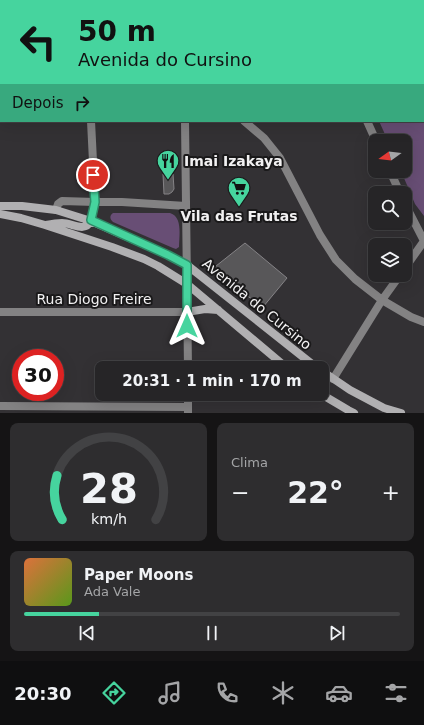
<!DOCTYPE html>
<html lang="pt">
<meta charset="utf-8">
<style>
:root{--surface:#262527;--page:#2e2d2f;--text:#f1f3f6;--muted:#a4a5a7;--line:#424244;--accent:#46d49e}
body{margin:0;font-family:"DejaVu Sans",sans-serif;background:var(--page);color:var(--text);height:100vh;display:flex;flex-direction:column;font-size:15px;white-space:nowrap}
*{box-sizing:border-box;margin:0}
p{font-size:13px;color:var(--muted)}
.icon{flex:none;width:22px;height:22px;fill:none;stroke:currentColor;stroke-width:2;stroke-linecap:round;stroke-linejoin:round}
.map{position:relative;height:413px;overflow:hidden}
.sheet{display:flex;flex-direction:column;gap:10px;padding:10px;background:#151415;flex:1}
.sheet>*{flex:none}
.guide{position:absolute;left:0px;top:0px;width:424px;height:122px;box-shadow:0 4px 16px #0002,0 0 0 1px var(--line);background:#46d49e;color:#111;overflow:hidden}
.needle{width:26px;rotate:255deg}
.fabs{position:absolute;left:368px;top:134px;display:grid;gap:8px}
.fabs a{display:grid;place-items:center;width:44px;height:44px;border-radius:8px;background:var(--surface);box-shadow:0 4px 16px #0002,0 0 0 1px var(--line);font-size:20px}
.speed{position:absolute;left:12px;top:349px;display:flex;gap:8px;font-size:20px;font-weight:700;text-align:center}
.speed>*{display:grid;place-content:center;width:52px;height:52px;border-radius:50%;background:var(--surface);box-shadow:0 4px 16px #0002,0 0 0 1px var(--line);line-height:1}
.speed .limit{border:6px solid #d22;background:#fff;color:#111}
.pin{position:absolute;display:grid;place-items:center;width:34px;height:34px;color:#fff;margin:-17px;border:2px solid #fff;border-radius:50%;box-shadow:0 1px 4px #0007}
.me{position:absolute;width:44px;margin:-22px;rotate:0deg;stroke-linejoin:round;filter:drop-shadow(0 0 3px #0008)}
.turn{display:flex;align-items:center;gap:14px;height:84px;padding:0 12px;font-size:18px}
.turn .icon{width:52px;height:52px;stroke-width:2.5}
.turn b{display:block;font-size:28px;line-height:34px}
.then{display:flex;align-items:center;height:38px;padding:0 12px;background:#0003;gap:8px;font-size:15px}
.big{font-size:30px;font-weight:700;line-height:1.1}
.sheet .tile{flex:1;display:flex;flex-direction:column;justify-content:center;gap:6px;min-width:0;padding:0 14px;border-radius:8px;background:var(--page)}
.sheet .dial{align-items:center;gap:0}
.dial svg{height:104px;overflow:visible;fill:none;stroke:var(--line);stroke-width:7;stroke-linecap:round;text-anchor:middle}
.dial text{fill:var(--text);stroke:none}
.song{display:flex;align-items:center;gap:12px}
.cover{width:48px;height:48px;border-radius:6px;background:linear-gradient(135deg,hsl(20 70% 55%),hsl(90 70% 35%))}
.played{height:4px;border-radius:2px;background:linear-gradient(90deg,var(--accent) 20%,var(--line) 20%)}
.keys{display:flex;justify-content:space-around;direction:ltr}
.heat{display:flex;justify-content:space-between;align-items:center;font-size:22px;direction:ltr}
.sheet .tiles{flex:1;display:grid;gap:10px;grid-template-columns:1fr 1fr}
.tile:last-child{grid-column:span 2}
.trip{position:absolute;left:95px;top:361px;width:234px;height:40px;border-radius:8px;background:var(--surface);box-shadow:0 4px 16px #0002,0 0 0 1px var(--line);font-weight:700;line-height:40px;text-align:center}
.menu{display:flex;height:64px;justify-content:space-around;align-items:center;background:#0f0f10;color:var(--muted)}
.menu .icon{width:28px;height:28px}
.menu .active{color:var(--accent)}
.menu b{font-size:18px;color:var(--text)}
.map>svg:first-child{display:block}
.green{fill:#684e75}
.building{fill:#585759;stroke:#858386}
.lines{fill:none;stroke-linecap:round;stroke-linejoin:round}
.lane{stroke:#838283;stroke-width:5}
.street{stroke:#838283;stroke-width:8}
.secondary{stroke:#b1b0b2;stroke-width:8}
.route-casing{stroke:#2e8a67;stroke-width:10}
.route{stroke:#46d49e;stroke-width:7}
.labels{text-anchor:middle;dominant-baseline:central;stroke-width:4;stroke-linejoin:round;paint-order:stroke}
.poi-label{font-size:14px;font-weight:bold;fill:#f2f1f2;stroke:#1a191a;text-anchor:start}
.street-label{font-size:14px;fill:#f2f1f2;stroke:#1a191a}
</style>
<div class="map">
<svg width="424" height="413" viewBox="0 0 424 413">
<rect width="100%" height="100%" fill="#333134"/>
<path class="green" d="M 423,86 L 424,86 L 424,216 L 415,204 L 401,171 L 405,171 L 405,141 L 388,141 L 379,121 L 423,121 Z
M 113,213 L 170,213 C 183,217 179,236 179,247 L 176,249 L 173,248 L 113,222 C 110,219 109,216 113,213 Z"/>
<path class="building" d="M 163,174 L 173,174 L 174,189 L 172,192 L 169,194 L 164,194 Z
M 245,243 L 287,278 L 263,307 L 211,270 Z"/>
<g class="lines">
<path class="lane" d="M 0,37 L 1,37"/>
<path class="street" d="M 88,0 L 88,1
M 184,0 L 184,1
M 312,0 L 312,1
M 423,45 L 424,45
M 91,121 L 95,202 L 91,221
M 185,121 L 188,368
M 244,121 L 264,138 L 280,158 L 320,235 L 336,260 L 355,279 L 382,300 L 411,317 L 424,322
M 367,121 L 376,141
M 390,171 L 400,193
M 405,204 L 424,241
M 56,210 L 58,204 L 62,201 L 95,202 L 122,202 L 186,206
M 405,268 L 424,241
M 0,312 L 187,312
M 333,379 L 382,300 L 400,275
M 188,394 L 188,413
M 0,406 L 188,407"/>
<path class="secondary" d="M 0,206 L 22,206 L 56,210 L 91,221 L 168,255 L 187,265 L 317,368
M 0,214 L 21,218 L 45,225 L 112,247 L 144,259 L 158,266 L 187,284 L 287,368
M 46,225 C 51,224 57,223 62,223 C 73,223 84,233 91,221
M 187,312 L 205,309 L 218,310
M 322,371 L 350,390 L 384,408 L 401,413
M 321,394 L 348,410 L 354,413"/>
</g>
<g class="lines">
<g class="route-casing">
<path id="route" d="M 93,175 L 95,202 L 91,220 L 168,255 L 187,265 L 187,326"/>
</g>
<use href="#route" class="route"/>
</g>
<defs>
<g id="restaurant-pin" transform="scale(1.15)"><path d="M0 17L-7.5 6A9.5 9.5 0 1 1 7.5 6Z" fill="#46d49e" stroke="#1a191a"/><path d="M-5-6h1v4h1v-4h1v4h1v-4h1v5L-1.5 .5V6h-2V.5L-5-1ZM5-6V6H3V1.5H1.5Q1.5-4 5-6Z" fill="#111"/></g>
<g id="supermarket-pin" transform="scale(1.15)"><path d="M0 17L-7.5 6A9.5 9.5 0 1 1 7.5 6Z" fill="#46d49e" stroke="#1a191a"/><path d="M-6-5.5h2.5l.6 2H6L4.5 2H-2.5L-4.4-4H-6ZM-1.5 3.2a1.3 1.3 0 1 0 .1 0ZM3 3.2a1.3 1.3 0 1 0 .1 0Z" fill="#111"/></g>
</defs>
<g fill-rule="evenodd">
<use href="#restaurant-pin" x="168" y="161"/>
<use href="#supermarket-pin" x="239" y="188"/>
</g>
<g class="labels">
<g class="poi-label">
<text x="184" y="161">Imai Izakaya</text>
<text x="239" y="216" text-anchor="middle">Vila das Frutas</text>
</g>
<g class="street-label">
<text x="94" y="299">Rua Diogo Freire</text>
<text transform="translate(257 304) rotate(39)">Avenida do Cursino</text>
</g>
</g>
</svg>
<div class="fabs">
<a><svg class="needle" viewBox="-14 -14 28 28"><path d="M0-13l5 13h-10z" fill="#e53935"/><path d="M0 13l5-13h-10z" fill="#a4a5a7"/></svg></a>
<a><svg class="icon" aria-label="search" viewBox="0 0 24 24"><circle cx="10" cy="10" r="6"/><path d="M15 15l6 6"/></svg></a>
<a><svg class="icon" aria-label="layers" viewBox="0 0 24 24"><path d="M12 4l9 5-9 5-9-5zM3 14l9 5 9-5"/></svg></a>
</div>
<div class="speed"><div class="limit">30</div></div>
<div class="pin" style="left:93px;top:175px;background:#d93025"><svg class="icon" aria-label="arrive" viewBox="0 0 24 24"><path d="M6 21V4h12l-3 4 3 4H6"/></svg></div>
<svg class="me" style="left:187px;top:326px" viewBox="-20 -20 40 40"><path d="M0-17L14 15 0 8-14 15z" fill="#46d49e" stroke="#fff" stroke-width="4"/></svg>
<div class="trip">20:31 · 1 min · 170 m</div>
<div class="guide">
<div class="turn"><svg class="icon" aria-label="left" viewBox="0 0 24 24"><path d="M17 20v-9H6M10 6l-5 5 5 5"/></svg><div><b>50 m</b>Avenida do Cursino</div></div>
<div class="then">Depois<svg class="icon" aria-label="right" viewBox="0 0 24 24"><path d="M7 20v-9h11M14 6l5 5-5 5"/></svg></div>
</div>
</div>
<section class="sheet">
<div class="tiles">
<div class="tile dial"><svg viewBox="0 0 100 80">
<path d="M14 69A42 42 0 1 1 86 69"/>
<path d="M14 69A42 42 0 0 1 10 35" stroke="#46d49e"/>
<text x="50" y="56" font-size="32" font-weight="700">28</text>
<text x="50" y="72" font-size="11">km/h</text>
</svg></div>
<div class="tile"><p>Clima</p>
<div class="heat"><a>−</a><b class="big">22°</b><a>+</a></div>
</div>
<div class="tile">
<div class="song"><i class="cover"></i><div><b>Paper Moons</b><p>Ada Vale</p></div></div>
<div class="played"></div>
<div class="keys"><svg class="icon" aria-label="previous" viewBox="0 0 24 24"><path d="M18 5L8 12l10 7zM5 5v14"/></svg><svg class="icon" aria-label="pause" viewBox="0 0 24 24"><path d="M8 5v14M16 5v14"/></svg><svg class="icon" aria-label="next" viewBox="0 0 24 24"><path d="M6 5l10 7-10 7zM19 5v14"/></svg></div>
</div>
</div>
</section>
<nav class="menu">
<b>20:30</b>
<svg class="icon active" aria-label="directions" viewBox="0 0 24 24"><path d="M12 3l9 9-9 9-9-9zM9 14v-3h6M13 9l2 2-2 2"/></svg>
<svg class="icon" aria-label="music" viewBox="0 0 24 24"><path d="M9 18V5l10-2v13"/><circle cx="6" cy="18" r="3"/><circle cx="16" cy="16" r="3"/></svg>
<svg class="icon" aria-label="phone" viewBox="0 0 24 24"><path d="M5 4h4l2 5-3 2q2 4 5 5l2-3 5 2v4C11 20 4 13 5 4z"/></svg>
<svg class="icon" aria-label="climate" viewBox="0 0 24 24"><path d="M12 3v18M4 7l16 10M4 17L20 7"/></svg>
<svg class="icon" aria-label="car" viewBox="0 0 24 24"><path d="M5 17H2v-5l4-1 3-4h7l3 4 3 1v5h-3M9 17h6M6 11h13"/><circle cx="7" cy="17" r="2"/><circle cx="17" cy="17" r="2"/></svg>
<svg class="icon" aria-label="filters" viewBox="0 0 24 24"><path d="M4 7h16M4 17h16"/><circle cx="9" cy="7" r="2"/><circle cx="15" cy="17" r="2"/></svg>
</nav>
